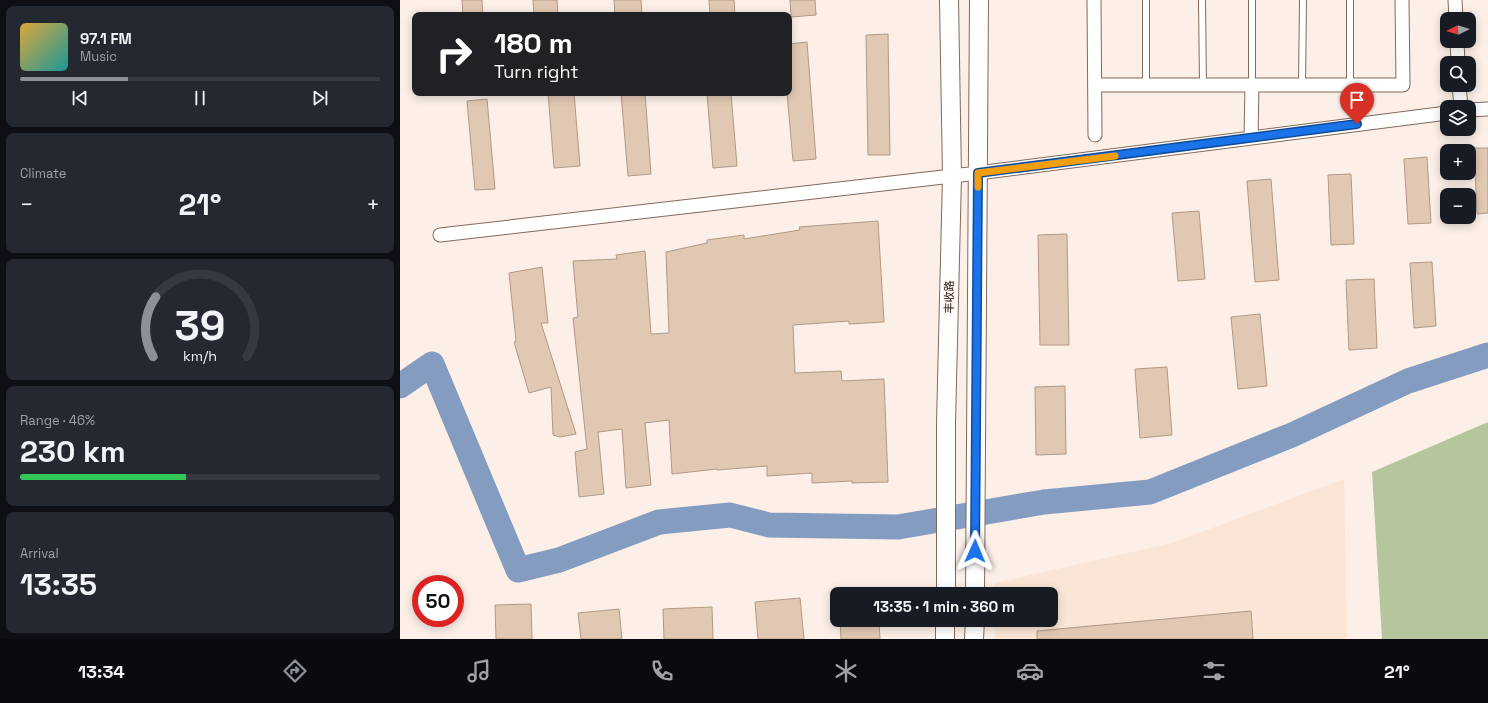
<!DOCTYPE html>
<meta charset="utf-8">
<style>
:root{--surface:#171b24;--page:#242831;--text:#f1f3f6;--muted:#9ea1a6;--line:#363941;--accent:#8c9099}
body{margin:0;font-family:"Space Grotesk","Noto Sans SC",sans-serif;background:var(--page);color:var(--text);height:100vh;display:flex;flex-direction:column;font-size:15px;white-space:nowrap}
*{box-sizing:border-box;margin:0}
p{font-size:13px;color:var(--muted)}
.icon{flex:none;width:22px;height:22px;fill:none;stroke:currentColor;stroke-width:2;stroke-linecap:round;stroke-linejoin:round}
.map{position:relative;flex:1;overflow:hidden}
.details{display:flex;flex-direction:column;gap:6px;padding:6px;background:#0d0f14;width:400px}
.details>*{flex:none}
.banner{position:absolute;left:12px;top:12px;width:380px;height:84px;border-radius:8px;box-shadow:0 2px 10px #0003;background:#202124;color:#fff;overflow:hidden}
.needle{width:26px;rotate:265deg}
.buttons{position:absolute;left:1040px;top:12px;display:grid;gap:8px}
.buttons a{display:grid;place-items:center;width:36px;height:36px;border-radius:8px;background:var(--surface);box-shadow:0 2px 10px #0003;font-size:20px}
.speed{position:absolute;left:12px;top:575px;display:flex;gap:8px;font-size:20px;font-weight:700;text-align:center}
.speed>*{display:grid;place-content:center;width:52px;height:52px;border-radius:50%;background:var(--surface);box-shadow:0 2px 10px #0003;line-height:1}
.speed .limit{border:6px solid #d22;background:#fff;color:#111}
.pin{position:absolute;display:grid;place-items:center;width:34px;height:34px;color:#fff;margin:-41px -17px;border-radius:50% 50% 50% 0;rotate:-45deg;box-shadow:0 0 4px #0007}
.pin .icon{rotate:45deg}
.me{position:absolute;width:44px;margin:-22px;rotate:1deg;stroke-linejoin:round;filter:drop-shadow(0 0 3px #0008)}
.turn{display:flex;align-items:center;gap:14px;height:84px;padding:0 16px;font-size:18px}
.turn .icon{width:52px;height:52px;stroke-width:2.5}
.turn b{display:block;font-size:28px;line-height:34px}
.big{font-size:30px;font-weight:800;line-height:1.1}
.details .tile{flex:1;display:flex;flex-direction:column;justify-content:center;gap:6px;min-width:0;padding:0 14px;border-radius:8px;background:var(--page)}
.details .dial{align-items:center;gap:0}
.dial svg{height:104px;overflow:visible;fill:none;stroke:var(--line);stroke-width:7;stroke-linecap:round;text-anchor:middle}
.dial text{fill:var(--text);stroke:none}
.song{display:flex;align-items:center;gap:12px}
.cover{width:48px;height:48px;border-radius:6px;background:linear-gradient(135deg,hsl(40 70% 55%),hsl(180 70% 35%))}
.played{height:4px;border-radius:2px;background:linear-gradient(90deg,var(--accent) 30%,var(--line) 30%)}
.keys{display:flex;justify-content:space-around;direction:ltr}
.heat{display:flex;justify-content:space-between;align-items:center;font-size:22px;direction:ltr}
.charge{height:6px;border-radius:3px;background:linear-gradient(90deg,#34c759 46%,var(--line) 0)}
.trip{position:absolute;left:430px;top:587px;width:228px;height:40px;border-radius:8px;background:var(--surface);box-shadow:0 2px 10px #0003;font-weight:800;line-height:40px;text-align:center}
.tab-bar{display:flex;height:64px;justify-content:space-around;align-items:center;background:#090b0e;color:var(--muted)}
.tab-bar .icon{width:28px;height:28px}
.tab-bar .on{color:var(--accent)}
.tab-bar b{font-size:18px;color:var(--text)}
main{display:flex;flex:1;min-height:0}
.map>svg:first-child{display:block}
.built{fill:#fbe5d7}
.green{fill:#b6c69c}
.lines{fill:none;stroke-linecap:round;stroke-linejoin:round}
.river{stroke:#839cc0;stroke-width:25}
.building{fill:#e1c8b2;stroke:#b19a84}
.lane-casing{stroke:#836a59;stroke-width:8}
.street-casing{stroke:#836a59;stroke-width:15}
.secondary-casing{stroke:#836a59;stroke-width:20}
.lane{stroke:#fff;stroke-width:6}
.street{stroke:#fff;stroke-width:13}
.secondary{stroke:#fff;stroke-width:18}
.route-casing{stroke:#114b97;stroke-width:10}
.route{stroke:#1a73e8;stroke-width:7}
.slow{stroke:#f59e0b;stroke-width:7}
.labels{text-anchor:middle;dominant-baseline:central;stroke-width:3;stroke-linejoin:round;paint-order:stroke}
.street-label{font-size:11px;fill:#1b120b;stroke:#fbefe7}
</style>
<main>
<section class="details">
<div class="tile">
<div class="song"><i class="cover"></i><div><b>97.1 FM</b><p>Music</p></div></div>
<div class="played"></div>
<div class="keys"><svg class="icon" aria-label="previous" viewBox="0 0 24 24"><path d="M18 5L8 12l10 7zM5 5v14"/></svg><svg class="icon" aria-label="pause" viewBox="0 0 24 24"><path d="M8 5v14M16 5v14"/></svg><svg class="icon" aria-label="next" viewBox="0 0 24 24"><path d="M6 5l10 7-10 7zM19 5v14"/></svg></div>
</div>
<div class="tile"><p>Climate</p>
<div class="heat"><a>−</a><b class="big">21°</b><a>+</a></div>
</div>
<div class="tile dial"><svg viewBox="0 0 100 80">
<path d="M14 69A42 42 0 1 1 86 69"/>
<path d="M14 69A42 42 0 0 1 16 23" stroke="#8c9099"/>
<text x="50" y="56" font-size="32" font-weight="700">39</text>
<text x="50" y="72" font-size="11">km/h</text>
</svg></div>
<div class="tile"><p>Range · 46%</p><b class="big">230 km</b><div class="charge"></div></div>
<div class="tile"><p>Arrival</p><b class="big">13:35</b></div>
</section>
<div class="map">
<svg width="1088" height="639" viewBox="0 0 1088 639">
<rect width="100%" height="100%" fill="#fbefe7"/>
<path class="built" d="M 944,479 L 947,639 L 595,639 L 595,620 L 651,620 L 651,594 L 595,594 L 595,583 L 772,543 Z"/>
<path class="green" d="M 1088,422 L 1088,639 L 982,639 L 972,472 Z"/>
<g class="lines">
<path class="river" d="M 0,386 L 32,364 L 118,570 L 159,560 L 259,522 L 330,515 L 369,525 L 498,527 L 644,502 L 750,492 L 892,435 L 1008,381 L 1088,355"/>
</g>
<path class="building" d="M 62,0 L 82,0 L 83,15 L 63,15 Z
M 133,0 L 157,0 L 158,15 L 134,15 Z
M 214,0 L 241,0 L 242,15 L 215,15 Z
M 309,0 L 334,0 L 335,15 L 310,15 Z
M 390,0 L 415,0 L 416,15 L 391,17 Z
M 488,34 L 490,155 L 468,155 L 466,35 Z
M 407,42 L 416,159 L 393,161 L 387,93 L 389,93 L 389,44 Z
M 148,93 L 174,93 L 180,166 L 154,168 Z
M 221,93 L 245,93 L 251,174 L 228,176 Z
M 307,93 L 331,93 L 337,166 L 313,168 Z
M 87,99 L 95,189 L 75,190 L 67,101 Z
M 1074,148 L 1088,148 L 1088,213 L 1077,214 Z
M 1027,157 L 1031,223 L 1008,224 L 1004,159 Z
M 951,174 L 954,244 L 931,245 L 928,175 Z
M 871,179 L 879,280 L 855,282 L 847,181 Z
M 799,211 L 805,279 L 778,281 L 772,213 Z
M 478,221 L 484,322 L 449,324 L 449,321 L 393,325 L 395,373 L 441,371 L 442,381 L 484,379 L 488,482 L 452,483 L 452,481 L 412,483 L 412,473 L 367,476 L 367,466 L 317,470 L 317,469 L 272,474 L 269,420 L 245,423 L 251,485 L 226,488 L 222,429 L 198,432 L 204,494 L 179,497 L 175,452 L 187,449 L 173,318 L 178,317 L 173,261 L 217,259 L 216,255 L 245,251 L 251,334 L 269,333 L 266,252 L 307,243 L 307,240 L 344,235 L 344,239 L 400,230 L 399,227 Z
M 667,234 L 669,345 L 640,345 L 638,235 Z
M 1032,262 L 1036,326 L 1014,328 L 1010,263 Z
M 142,267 L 148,323 L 141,323 L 176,434 L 160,437 L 153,435 L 151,387 L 129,393 L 114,342 L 116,341 L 109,273 Z
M 974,279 L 977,348 L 949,350 L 946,280 Z
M 860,314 L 867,386 L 838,389 L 831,317 Z
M 767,367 L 772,435 L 740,438 L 735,369 Z
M 665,386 L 666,454 L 636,455 L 635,387 Z
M 400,598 L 404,639 L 358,639 L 355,602 Z
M 131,604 L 132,639 L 96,639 L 95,605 Z
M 312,607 L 313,639 L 264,639 L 263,609 Z
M 219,609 L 222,639 L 181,639 L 178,613 Z
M 851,611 L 853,639 L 637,639 L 637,631 Z
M 440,620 L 479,620 L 480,639 L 441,639 Z"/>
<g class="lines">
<g class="lane-casing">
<path id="lane" d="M 746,0 L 746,85
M 802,0 L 803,85
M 852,85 L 852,0
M 902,85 L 903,0
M 950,85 L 950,0"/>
</g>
<g class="street-casing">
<path id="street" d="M 694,0 L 695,135
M 1055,0 L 1056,19
M 1057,41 L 1058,63
M 695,85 L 1003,85 L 1002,0
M 1059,85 L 1061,107
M 1069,110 L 1088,109
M 851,138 L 852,85
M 40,235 L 578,173 L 1047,113"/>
</g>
<g class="secondary-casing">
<path id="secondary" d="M 546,594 L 546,423 L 552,176 L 549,0
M 575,594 L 579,0
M 545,639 L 545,620
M 574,639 L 575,620"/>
</g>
<use href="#lane" class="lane"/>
<use href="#street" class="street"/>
<use href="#secondary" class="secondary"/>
</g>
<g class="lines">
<g class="route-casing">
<path id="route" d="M 575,551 L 578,173 L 957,124"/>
</g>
<use href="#route" class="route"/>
<path class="slow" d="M 578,187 L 578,173 L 715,156"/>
</g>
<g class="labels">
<g class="street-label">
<text transform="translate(549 297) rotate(-89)">丰收路</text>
</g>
</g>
</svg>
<div class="buttons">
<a><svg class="needle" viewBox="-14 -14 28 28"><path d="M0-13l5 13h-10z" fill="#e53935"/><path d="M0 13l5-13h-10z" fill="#9ea1a6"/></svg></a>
<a><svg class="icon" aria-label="search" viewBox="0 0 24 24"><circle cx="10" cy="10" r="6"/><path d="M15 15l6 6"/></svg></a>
<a><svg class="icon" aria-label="layers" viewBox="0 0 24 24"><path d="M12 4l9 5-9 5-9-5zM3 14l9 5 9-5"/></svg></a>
<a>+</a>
<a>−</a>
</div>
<div class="speed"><div class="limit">50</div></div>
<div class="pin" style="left:957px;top:124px;background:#d93025"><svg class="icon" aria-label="arrive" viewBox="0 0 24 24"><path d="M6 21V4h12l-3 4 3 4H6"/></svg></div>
<svg class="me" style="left:575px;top:551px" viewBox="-20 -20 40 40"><path d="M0-17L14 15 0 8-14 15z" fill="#1a73e8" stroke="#fff" stroke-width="4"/></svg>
<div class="trip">13:35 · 1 min · 360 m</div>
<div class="banner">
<div class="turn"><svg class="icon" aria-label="right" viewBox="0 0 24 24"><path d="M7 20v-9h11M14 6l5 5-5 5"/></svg><div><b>180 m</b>Turn right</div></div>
</div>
</div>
</main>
<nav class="tab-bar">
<b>13:34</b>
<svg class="icon on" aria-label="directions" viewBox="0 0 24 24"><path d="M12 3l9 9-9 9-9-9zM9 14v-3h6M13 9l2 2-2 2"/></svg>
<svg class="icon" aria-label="music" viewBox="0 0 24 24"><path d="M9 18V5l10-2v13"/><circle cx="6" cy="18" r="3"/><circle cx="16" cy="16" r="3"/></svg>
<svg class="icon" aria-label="phone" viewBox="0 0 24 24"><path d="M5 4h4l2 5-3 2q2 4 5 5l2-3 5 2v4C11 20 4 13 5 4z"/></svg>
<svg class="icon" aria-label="climate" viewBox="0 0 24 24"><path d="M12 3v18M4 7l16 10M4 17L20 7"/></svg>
<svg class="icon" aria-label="car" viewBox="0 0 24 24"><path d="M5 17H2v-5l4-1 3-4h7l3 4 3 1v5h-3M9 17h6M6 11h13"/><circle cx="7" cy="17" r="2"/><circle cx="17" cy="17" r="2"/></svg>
<svg class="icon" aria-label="filters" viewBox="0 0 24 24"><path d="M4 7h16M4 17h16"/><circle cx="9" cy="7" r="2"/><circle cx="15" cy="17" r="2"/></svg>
<b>21°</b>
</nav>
